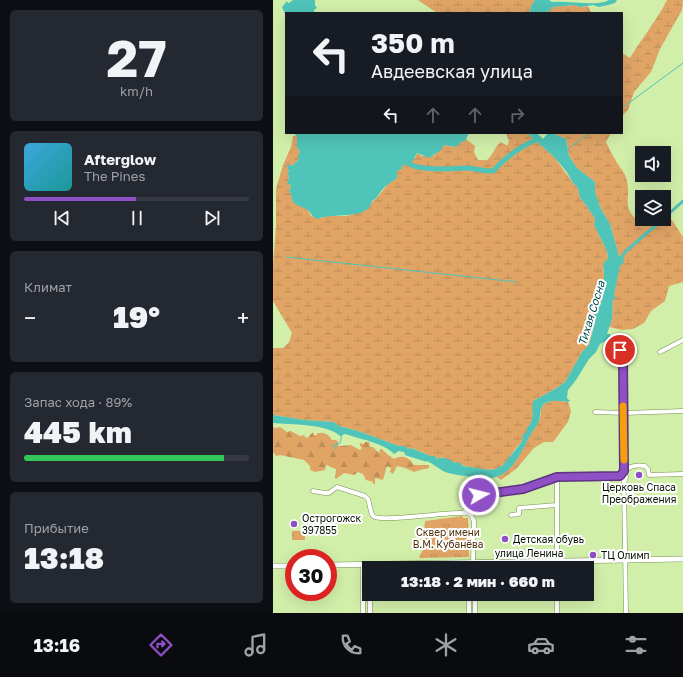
<!DOCTYPE html>
<html lang="ru">
<meta charset="utf-8">
<style>
:root{--surface:#171b24;--page:#242831;--text:#f1f3f6;--muted:#9ea1a6;--line:#363941;--accent:#8f4fc5}
body{margin:0;font-family:"Golos Text",sans-serif;background:var(--page);color:var(--text);height:100vh;display:flex;flex-direction:column;font-size:15px;white-space:nowrap}
*{box-sizing:border-box;margin:0}
p{font-size:13px;color:var(--muted)}
.icon{flex:none;width:22px;height:22px;fill:none;stroke:currentColor;stroke-width:2;stroke-linecap:round;stroke-linejoin:round}
.map{position:relative;flex:1;overflow:hidden}
.sheet{display:flex;flex-direction:column;gap:10px;padding:10px;background:#0d0f14;width:273px}
.sheet>*{flex:none}
.guide{position:absolute;left:12px;top:12px;width:338px;height:122px;border-radius:0px;box-shadow:0 4px 16px #0002;background:#171b24;color:var(--text);overflow:hidden}
.fabs{position:absolute;left:362px;top:146px;display:grid;gap:8px}
.fabs a{display:grid;place-items:center;width:36px;height:36px;border-radius:0px;background:var(--surface);box-shadow:0 4px 16px #0002;font-size:20px}
.speed{position:absolute;left:12px;top:549px;display:flex;gap:8px;font-size:20px;font-weight:700;text-align:center}
.speed>*{display:grid;place-content:center;width:52px;height:52px;border-radius:50%;background:var(--surface);box-shadow:0 4px 16px #0002;line-height:1}
.speed .limit{border:6px solid #d22;background:#fff;color:#111}
.pin{position:absolute;display:grid;place-items:center;width:34px;height:34px;color:#fff;margin:-17px;border:2px solid #fff;border-radius:50%;box-shadow:0 1px 4px #0007}
.me{position:absolute;width:44px;margin:-22px;rotate:82deg;stroke-linejoin:round;filter:drop-shadow(0 0 3px #0008)}
.turn{display:flex;align-items:center;gap:14px;height:84px;padding:0 20px;font-size:18px}
.turn .icon{width:52px;height:52px;stroke-width:2.5}
.turn b{display:block;font-size:28px;line-height:34px}
.lanes{display:flex;align-items:center;height:38px;padding:0 20px;background:#0003;justify-content:center;gap:20px;direction:ltr}
.lanes .off{opacity:.35}
.big{font-size:30px;font-weight:800;line-height:1.1}
.sheet .tile{flex:1;display:flex;flex-direction:column;justify-content:center;gap:6px;min-width:0;padding:0 14px;border-radius:6px;background:var(--page)}
.sheet .dial{align-items:center;gap:0}
.dial b{font-size:52px;line-height:1}
.song{display:flex;align-items:center;gap:12px}
.cover{width:48px;height:48px;border-radius:6px;background:linear-gradient(135deg,hsl(200 70% 55%),hsl(180 70% 35%))}
.played{height:4px;border-radius:2px;background:linear-gradient(90deg,var(--accent) 50%,var(--line) 50%)}
.keys{display:flex;justify-content:space-around;direction:ltr}
.heat{display:flex;justify-content:space-between;align-items:center;font-size:22px;direction:ltr}
.charge{height:6px;border-radius:3px;background:linear-gradient(90deg,#34c759 89%,var(--line) 0)}
.trip{position:absolute;left:89px;top:561px;width:232px;height:40px;border-radius:0px;background:var(--surface);box-shadow:0 4px 16px #0002;font-weight:800;line-height:40px;text-align:center}
.tab-bar{display:flex;height:64px;justify-content:space-around;align-items:center;background:#090b0e;color:var(--muted)}
.tab-bar .icon{width:28px;height:28px}
.tab-bar .current{color:var(--accent)}
.tab-bar b{font-size:18px;color:var(--text)}
main{display:flex;flex:1;min-height:0}
.map>svg:first-child{display:block}
.grass{fill:url(#grass-tufts)}
.forest{fill:url(#forest-firs)}
.wetland{fill:url(#wetland-marsh)}
.water{fill:#4fc4b9}
.lines{fill:none;stroke-linecap:round;stroke-linejoin:round}
.stream{stroke:#4fc4b9;stroke-width:1}
.canal{stroke:#4fc4b9;stroke-width:3}
.river{stroke:#4fc4b9;stroke-width:5}
.minor-casing{stroke:#789151;stroke-width:5}
.major-casing{stroke:#789151;stroke-width:6}
.minor{stroke:#fff;stroke-width:4}
.major{stroke:#fff;stroke-width:5}
.route-casing{stroke:#5d3380;stroke-width:10}
.route{stroke:#8f4fc5;stroke-width:7}
.slow{stroke:#f59e0b;stroke-width:7}
.poi-dot{fill:#8f4fc5;stroke:#fff;stroke-width:1.5}
.labels{text-anchor:middle;dominant-baseline:central;stroke-width:4;stroke-linejoin:round;paint-order:stroke}
.poi-label{font-size:10px;fill:#071000;stroke:#fff;text-anchor:start}
.park-label{font-size:10px;fill:#4d2f0b;stroke:#fff}
.street-label{font-size:10px;fill:#071000;stroke:#fff}
.water-label{font-size:11px;font-style:italic;fill:#024c47;stroke:#fff}
</style>
<main>
<section class="sheet">
<div class="tile dial"><b>27</b><p>km/h</p></div>
<div class="tile">
<div class="song"><i class="cover"></i><div><b>Afterglow</b><p>The Pines</p></div></div>
<div class="played"></div>
<div class="keys"><svg class="icon" aria-label="previous" viewBox="0 0 24 24"><path d="M18 5L8 12l10 7zM5 5v14"/></svg><svg class="icon" aria-label="pause" viewBox="0 0 24 24"><path d="M8 5v14M16 5v14"/></svg><svg class="icon" aria-label="next" viewBox="0 0 24 24"><path d="M6 5l10 7-10 7zM19 5v14"/></svg></div>
</div>
<div class="tile"><p>Климат</p>
<div class="heat"><a>−</a><b class="big">19°</b><a>+</a></div>
</div>
<div class="tile"><p>Запас хода · 89%</p><b class="big">445 km</b><div class="charge"></div></div>
<div class="tile"><p>Прибытие</p><b class="big">13:18</b></div>
</section>
<div class="map">
<svg width="410" height="613" viewBox="0 0 410 613">
<defs>
<pattern id="grass-tufts" width="24" height="20" patternUnits="userSpaceOnUse"><rect width="24" height="20" fill="#e0a465"/><path d="M3 7l-1-3M5 7V3M7 7l1-3M15 17l-1-3M17 17v-4M19 17l1-3" fill="none" stroke="#bf8c56"/></pattern>
<pattern id="forest-firs" width="22" height="20" patternUnits="userSpaceOnUse"><rect width="22" height="20" fill="#e0a465"/><path d="M5 1l3.5 6h-7zM16 11l3.5 6h-7z" fill="#bf8c56"/></pattern>
<pattern id="wetland-marsh" width="20" height="14" patternUnits="userSpaceOnUse"><rect width="20" height="14" fill="#e0a465"/><path d="M1 5h8M5 5V1M11 12h8M15 12V8" fill="none" stroke="#bf8c56"/></pattern>
</defs>
<rect width="100%" height="100%" fill="#d2efaa"/>
<path class="grass" d="M 190,516 L 190,518 L 195,518 L 196,557 L 146,558 L 147,555 L 150,550 L 152,521 Z
M 19,531 L 32,531 L 32,540 L 19,540 Z"/>
<path class="forest" d="M 0,427 L 3,428 L 7,427 L 14,432 L 18,431 L 27,436 L 31,435 L 33,438 L 36,437 L 37,435 L 40,432 L 41,435 L 44,435 L 44,433 C 52,433 55,433 59,440 L 62,440 L 65,441 L 65,445 L 67,446 L 78,445 L 87,450 L 89,448 L 87,446 L 87,443 L 91,444 L 92,442 L 96,442 L 97,447 L 100,447 L 106,453 L 107,449 L 109,449 L 114,454 L 121,459 C 129,454 137,458 141,465 L 156,465 L 156,468 L 147,470 L 141,472 L 132,468 L 124,466 L 120,474 L 117,472 L 118,468 L 114,466 L 110,480 L 102,478 L 102,484 L 100,484 L 100,482 L 93,480 L 90,474 L 85,472 L 81,475 L 71,473 L 63,479 L 62,478 L 63,469 L 53,465 L 52,470 L 42,472 L 37,470 L 37,466 L 31,460 L 7,455 L 3,456 L 0,452 Z"/>
<path class="wetland" d="M 145,0 L 262,0 L 259,4 L 256,13 L 164,13 Z
M 394,0 L 410,0 L 409,10 L 387,49 L 378,72 L 361,92 L 355,110 L 349,116 L 349,53 L 357,58 C 369,38 384,20 394,0 Z
M 302,5 L 307,7 L 315,6 L 318,12 L 318,13 L 270,13 L 274,12 L 279,7 Z
M 233,133 L 254,133 L 282,158 L 300,183 L 305,188 L 307,198 L 313,205 L 322,219 L 321,225 L 334,251 L 335,258 L 330,269 L 331,276 L 329,301 L 321,316 L 320,330 L 316,345 L 309,352 L 292,382 L 282,389 L 260,401 C 260,409 260,416 259,423 C 257,431 250,436 248,443 C 241,449 237,458 230,465 C 218,477 181,463 168,457 L 164,459 L 162,456 L 158,456 L 139,448 L 135,449 L 131,446 L 126,446 L 85,431 L 66,426 L 61,422 L 32,420 L 0,415 L 0,348 L 10,348 L 16,342 L 19,333 L 0,301 L 0,265 L 3,226 L 3,189 L 10,165 L 18,147 L 20,136 L 24,136 L 24,147 L 27,152 L 26,159 L 19,166 L 14,165 L 16,173 L 15,184 L 17,184 L 18,186 L 16,192 L 19,195 L 20,201 L 35,210 L 38,216 L 47,218 L 59,215 L 63,216 L 73,216 L 85,213 L 104,198 L 114,185 L 124,178 L 124,171 L 129,169 L 129,166 L 142,158 L 144,153 L 149,156 L 160,156 L 171,145 L 181,147 L 193,139 L 202,146 L 201,152 L 205,160 L 214,160 C 220,155 222,146 228,142 L 233,145 L 235,145 L 236,141 Z
M 279,133 L 338,133 L 333,142 C 336,148 339,155 343,161 C 346,166 351,172 353,177 C 360,201 344,209 373,225 L 383,219 L 391,219 L 391,216 L 399,220 L 410,237 L 410,282 L 396,286 L 392,301 L 378,311 L 371,323 L 360,329 L 349,330 L 336,327 L 339,319 L 340,299 L 347,266 L 346,256 L 337,224 L 328,209 L 322,192 L 322,182 L 304,168 L 296,156 L 293,139 Z
M 281,400 L 295,402 L 298,411 L 295,422 L 280,442 L 271,442 L 261,448 L 243,469 L 228,480 L 224,477 C 241,470 248,452 256,436 C 259,432 262,428 265,423 C 272,410 261,407 281,400 Z"/>
<path class="water" d="M 20,0 L 42,0 L 42,5 L 44,8 L 41,10 L 42,13 L 13,13 L 13,16 L 9,7 L 14,1 L 15,3 L 16,3 Z
M 262,0 L 276,0 L 279,2 C 295,0 326,7 336,0 L 344,0 L 342,3 L 335,5 L 326,7 L 320,5 L 307,7 L 302,5 L 279,7 L 278,10 L 270,13 L 256,13 L 259,4 Z
M 22,133 L 196,133 L 192,141 L 188,142 L 183,147 L 171,145 L 168,150 L 156,158 L 144,153 L 140,161 L 129,166 L 129,169 L 124,171 L 124,178 C 119,182 114,184 110,189 C 106,193 105,198 99,201 C 96,221 58,212 45,219 C 37,217 39,212 33,209 C 30,207 25,206 21,203 C 19,201 19,195 16,191 L 18,186 L 17,184 L 14,185 L 16,176 L 14,174 L 16,172 L 14,166 L 15,164 L 19,166 L 26,159 L 25,156 L 27,152 L 24,147 L 24,136 L 22,135 Z
M 254,133 L 264,133 L 270,139 L 275,133 L 279,133 L 293,139 L 296,156 L 304,168 L 322,182 L 322,192 L 328,209 L 337,224 L 346,256 L 350,257 L 351,262 L 347,266 L 341,295 L 343,298 L 340,299 L 339,319 L 334,334 L 337,334 L 338,338 L 327,344 L 323,352 L 316,359 L 303,380 L 295,390 L 294,398 L 297,401 L 295,402 C 287,401 278,399 271,404 C 266,409 268,415 266,421 C 264,426 260,430 258,434 C 248,452 239,477 216,478 C 207,478 177,475 170,471 C 161,465 151,458 140,455 L 137,457 L 134,453 L 126,451 L 121,454 C 113,444 84,438 72,434 L 67,436 C 53,423 18,425 0,423 L 0,415 L 32,420 L 61,422 L 66,426 L 85,431 L 126,446 L 132,446 L 135,449 L 138,448 L 158,456 L 162,456 L 164,459 C 169,456 177,459 182,463 L 186,462 L 190,466 L 197,467 L 217,470 L 222,469 L 229,466 L 248,443 L 250,438 L 249,435 L 254,432 L 253,429 C 263,419 258,413 260,401 L 282,389 L 292,382 L 309,352 L 316,345 L 320,330 L 321,316 L 329,301 L 331,276 L 330,264 L 335,258 L 334,251 L 321,225 L 322,219 L 313,205 L 307,198 L 305,188 L 300,183 L 293,171 L 282,158 Z"/>
<g class="lines">
<path class="stream" d="M 349,108 L 410,63
M 296,148 L 316,133
M 13,257 L 244,282
M 59,446 L 64,444
M 62,449 L 64,444 L 67,443 L 69,434"/>
<path class="canal" d="M 391,218 L 410,201
M 348,259 L 352,252 L 390,219"/>
<path class="river" d="M 135,163 C 145,171 177,169 191,168 C 200,168 210,171 220,171 C 232,158 248,146 265,139
M 134,453 L 153,459"/>
<g class="minor-casing">
<path id="minor" d="M 347,350 L 350,360 L 351,471 L 349,477 L 351,483 L 353,613
M 387,352 L 410,340
M 322,412 L 351,413 L 410,411
M 284,477 L 284,568
M 351,483 L 353,477 L 351,471
M 40,491 L 52,493 L 56,493 L 64,487 L 92,496 L 95,499 C 97,504 97,512 100,516 C 105,523 181,511 195,513 L 198,515 L 201,521 L 200,563 L 202,568
M 206,495 L 250,489 L 284,477 L 347,476 C 355,467 360,464 372,466 L 375,469 L 376,475 L 410,474
M 191,512 L 199,502
M 238,515 L 246,514 L 246,508 L 284,505
M 196,568 L 200,563
M 97,594 L 97,613
M 284,594 L 284,613
M 90,613 L 90,565
M 196,613 L 196,594
M 202,613 L 202,594"/>
</g>
<g class="major-casing">
<path id="major" d="M 55,565 L 410,559
M 0,566 L 21,566"/>
</g>
<use href="#minor" class="minor"/>
<use href="#major" class="major"/>
</g>
<g class="lines">
<g class="route-casing">
<path id="route" d="M 206,495 L 250,489 L 284,477 L 347,476 L 351,471 L 350,360 L 347,350"/>
</g>
<use href="#route" class="route"/>
<path class="slow" d="M 350,406 L 351,460"/>
</g>
<g class="poi-dot">
<circle cx="366" cy="475" r="4"/>
<circle cx="21" cy="524" r="4"/>
<circle cx="232" cy="539" r="4"/>
<circle cx="320" cy="555" r="4"/>
</g>
<g class="labels">
<g class="poi-label">
<text x="366" y="487" text-anchor="middle">Церковь Спаса<tspan x="366" dy="12">Преображения</tspan></text>
<text x="29" y="518">Острогожск<tspan x="29" dy="12">397855</tspan></text>
<text x="240" y="539">Детская обувь</text>
<text x="328" y="555">ТЦ Олимп</text>
</g>
<g class="park-label">
<text x="175" y="532">Сквер имени<tspan x="175" dy="12">В.М. Кубанёва</tspan></text>
</g>
<g class="street-label">
<text x="256" y="553">улица Ленина</text>
</g>
<g class="water-label">
<text transform="translate(318 313) rotate(-73)">Тихая Сосна</text>
</g>
</g>
</svg>
<div class="fabs">
<a><svg class="icon" aria-label="sound" viewBox="0 0 24 24"><path d="M4 9h4l5-4v14l-5-4H4zM17 9q2 3 0 6"/></svg></a>
<a><svg class="icon" aria-label="layers" viewBox="0 0 24 24"><path d="M12 4l9 5-9 5-9-5zM3 14l9 5 9-5"/></svg></a>
</div>
<div class="speed"><div class="limit">30</div></div>
<div class="pin" style="left:347px;top:350px;background:#d93025"><svg class="icon" aria-label="arrive" viewBox="0 0 24 24"><path d="M6 21V4h12l-3 4 3 4H6"/></svg></div>
<svg class="me" style="left:206px;top:495px" viewBox="-20 -20 40 40"><circle r="17" fill="#8f4fc5" stroke="#fff" stroke-width="3"/><path d="M0-11L8 9 0 5-8 9z" fill="#fff"/></svg>
<div class="trip">13:18 · 2 мин · 660 m</div>
<div class="guide">
<div class="turn"><svg class="icon" aria-label="left" viewBox="0 0 24 24"><path d="M17 20v-9H6M10 6l-5 5 5 5"/></svg><div><b>350 m</b>Авдеевская улица</div></div>
<div class="lanes"><svg class="icon" aria-label="left" viewBox="0 0 24 24"><path d="M17 20v-9H6M10 6l-5 5 5 5"/></svg><svg class="icon off" aria-label="ahead" viewBox="0 0 24 24"><path d="M12 20V5M6 11l6-6 6 6"/></svg><svg class="icon off" aria-label="ahead" viewBox="0 0 24 24"><path d="M12 20V5M6 11l6-6 6 6"/></svg><svg class="icon off" aria-label="right" viewBox="0 0 24 24"><path d="M7 20v-9h11M14 6l5 5-5 5"/></svg></div>
</div>
</div>
</main>
<nav class="tab-bar">
<b>13:16</b>
<svg class="icon current" aria-label="directions" viewBox="0 0 24 24"><path d="M12 3l9 9-9 9-9-9zM9 14v-3h6M13 9l2 2-2 2"/></svg>
<svg class="icon" aria-label="music" viewBox="0 0 24 24"><path d="M9 18V5l10-2v13"/><circle cx="6" cy="18" r="3"/><circle cx="16" cy="16" r="3"/></svg>
<svg class="icon" aria-label="phone" viewBox="0 0 24 24"><path d="M5 4h4l2 5-3 2q2 4 5 5l2-3 5 2v4C11 20 4 13 5 4z"/></svg>
<svg class="icon" aria-label="climate" viewBox="0 0 24 24"><path d="M12 3v18M4 7l16 10M4 17L20 7"/></svg>
<svg class="icon" aria-label="car" viewBox="0 0 24 24"><path d="M5 17H2v-5l4-1 3-4h7l3 4 3 1v5h-3M9 17h6M6 11h13"/><circle cx="7" cy="17" r="2"/><circle cx="17" cy="17" r="2"/></svg>
<svg class="icon" aria-label="filters" viewBox="0 0 24 24"><path d="M4 7h16M4 17h16"/><circle cx="9" cy="7" r="2"/><circle cx="15" cy="17" r="2"/></svg>
</nav>
